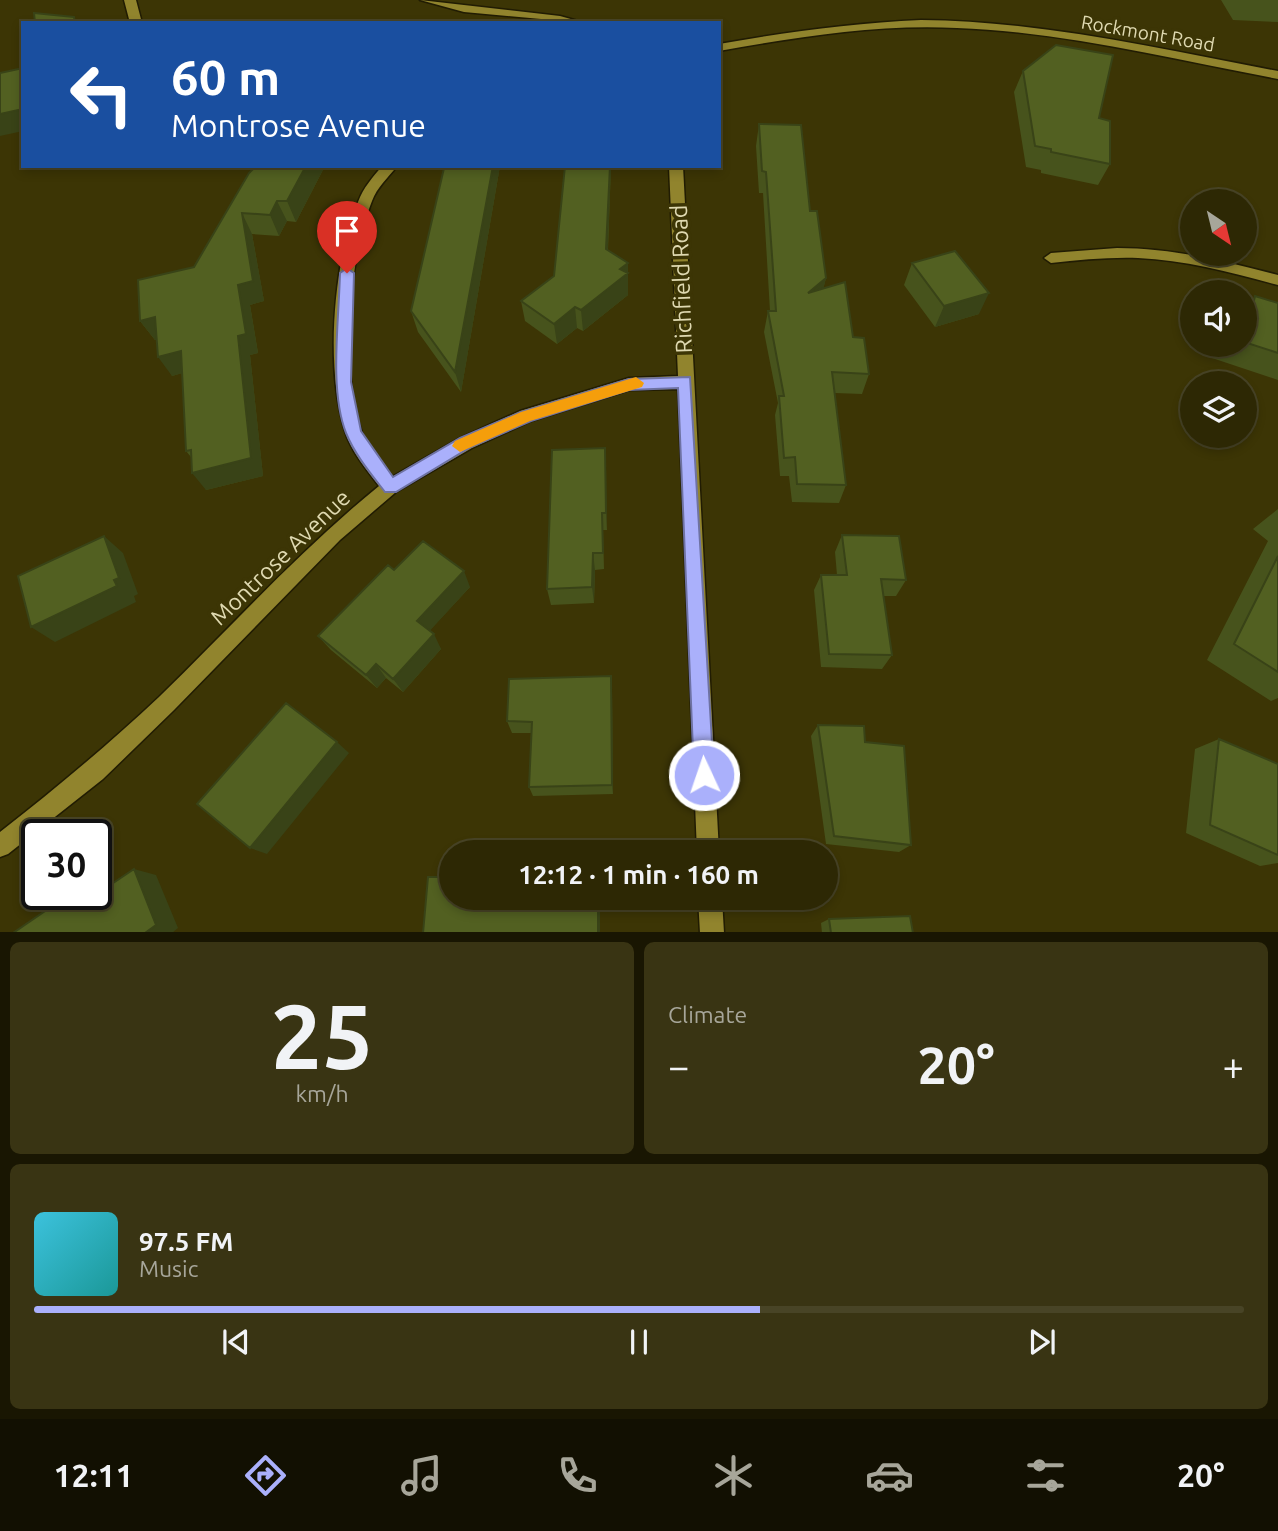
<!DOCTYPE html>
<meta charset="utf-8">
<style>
:root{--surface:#2d2804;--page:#393413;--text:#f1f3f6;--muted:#a7a69a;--line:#484426;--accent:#aab0fb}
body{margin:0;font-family:Ubuntu,sans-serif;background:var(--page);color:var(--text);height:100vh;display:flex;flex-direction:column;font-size:26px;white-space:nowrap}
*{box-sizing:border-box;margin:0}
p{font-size:23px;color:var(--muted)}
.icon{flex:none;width:38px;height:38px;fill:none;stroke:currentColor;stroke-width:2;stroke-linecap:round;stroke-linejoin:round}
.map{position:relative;height:932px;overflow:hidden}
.side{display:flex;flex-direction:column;gap:10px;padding:10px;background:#191602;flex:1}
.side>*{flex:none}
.banner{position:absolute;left:21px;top:21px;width:700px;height:147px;border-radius:0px;box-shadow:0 4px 10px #0003,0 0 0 2px var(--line);background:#1a4fa0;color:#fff;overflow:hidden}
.needle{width:46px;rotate:145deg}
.fabs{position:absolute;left:1180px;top:189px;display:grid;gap:14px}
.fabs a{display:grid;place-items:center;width:77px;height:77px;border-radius:50%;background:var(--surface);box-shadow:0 4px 10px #0003,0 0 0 2px var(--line);font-size:35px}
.speed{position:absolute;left:21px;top:819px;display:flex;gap:14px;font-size:35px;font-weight:700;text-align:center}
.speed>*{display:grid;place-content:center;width:91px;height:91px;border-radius:50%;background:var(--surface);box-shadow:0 4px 10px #0003,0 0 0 2px var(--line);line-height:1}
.speed .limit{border:4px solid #111;border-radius:10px;background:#fff;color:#111}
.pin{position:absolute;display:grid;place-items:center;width:60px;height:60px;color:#fff;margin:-72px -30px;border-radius:50% 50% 50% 0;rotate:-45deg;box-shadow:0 0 7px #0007}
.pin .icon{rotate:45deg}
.me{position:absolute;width:77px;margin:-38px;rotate:357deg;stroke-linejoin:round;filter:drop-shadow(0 0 5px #0008)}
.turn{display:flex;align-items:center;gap:24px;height:147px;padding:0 35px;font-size:32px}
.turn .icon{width:91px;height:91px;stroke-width:2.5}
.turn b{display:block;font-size:49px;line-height:60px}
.big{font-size:52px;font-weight:600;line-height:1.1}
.side .card{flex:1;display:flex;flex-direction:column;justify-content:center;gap:10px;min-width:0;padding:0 24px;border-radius:10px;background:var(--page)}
.side .dial{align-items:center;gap:0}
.dial b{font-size:91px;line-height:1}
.song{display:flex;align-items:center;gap:21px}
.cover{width:84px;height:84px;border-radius:10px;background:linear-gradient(135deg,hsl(190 70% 55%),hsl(180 70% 35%))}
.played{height:7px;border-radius:4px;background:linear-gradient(90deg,var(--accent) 60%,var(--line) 60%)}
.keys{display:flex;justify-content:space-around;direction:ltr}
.heat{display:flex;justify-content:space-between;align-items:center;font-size:38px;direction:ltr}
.side .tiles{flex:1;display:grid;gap:10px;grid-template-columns:1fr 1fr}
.card:last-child{grid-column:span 2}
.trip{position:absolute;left:439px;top:840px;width:399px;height:70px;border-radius:35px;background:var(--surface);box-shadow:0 4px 10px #0003,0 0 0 2px var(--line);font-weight:600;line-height:70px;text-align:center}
.tabs{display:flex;height:112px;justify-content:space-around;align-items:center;background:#121002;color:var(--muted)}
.tabs .icon{width:49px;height:49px}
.tabs .current{color:var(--accent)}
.tabs b{font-size:32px;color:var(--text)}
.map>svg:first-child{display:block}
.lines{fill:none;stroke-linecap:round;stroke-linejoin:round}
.minor-casing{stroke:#211c03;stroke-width:3}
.minor{fill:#91842d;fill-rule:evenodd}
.wall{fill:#47531c}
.shaded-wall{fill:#394317}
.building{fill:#526021;stroke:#394317;stroke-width:2}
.route{fill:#aab0fb;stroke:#6e72a3;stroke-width:2}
.slow{fill:#f59e0b}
.labels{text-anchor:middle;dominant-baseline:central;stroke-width:7;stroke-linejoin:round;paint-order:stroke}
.far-street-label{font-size:19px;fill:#dfd9b1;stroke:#3c3505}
.street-label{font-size:23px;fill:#dfd9b1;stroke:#3c3505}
</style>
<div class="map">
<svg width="1278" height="933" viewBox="0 0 1278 933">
<rect width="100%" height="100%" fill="#3c3505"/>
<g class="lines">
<g class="minor-casing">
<path id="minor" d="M 124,0 L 136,0 L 142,23 L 130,23 Z
M 420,0 L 560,16 L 585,23 L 464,12 Z
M 921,20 C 1042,21 1160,49 1278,71 L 1278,79 C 1172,59 1066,32 957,28 C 877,24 798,37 719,51 L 719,44 C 786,32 853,23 921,20 Z
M 382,166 L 397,166 C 388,178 377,187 372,201 C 348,262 340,371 362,433 C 368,449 382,463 392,477 L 460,438 L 520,411 L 629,378 L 678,376 L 669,166 L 683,166 L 719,852 L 697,852 L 678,389 L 629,390 L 531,421 L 472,448 L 396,492 L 340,540 L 174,710 L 103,779 L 8,854 L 0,857 L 0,832 C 55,789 108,745 159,697 C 232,626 300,550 379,486 C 366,469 351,451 345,431 C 325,366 333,264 358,202 C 363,188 373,177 382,166 Z
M 1117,248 C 1172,248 1225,261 1278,275 L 1278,285 C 1232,273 1186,260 1138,258 C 1109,257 1080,260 1051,263 L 1044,258 L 1051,253 Z
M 698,898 L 722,898 L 724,933 L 700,933 Z"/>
</g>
<use href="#minor" class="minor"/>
</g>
<path class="wall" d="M 1221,0 L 1278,0 L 1278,22 L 1233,20 Z
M 1023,71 L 1099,118 L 1110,164 L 1098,185 L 1041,173 L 1041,170 L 1026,167 L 1014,92 Z
M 759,124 L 810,211 L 826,278 L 823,289 L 853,337 L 869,374 L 862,394 L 835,393 L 846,485 L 839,503 L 792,502 L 789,476 L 780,476 L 775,415 L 778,403 L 764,332 L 768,311 L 770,311 L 763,193 L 759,193 L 756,146 Z
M 325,166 L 296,222 L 287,221 L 279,236 L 252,234 L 264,301 L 250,305 L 258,353 L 250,355 L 263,476 L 206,490 L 191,457 L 186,451 L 182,373 L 172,376 L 157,340 L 155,340 L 140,321 L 194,267 L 249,173 Z
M 446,166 L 500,166 L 461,392 L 418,332 L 411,311 Z
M 611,166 L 608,250 L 628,263 L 628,295 L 583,331 L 577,328 L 557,344 L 525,321 L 521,301 L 554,276 Z
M 912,263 L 979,314 L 935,327 L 904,285 Z
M 1255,296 L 1278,303 L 1278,380 L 1206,356 L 1209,345 L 1244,345 L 1244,302 L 1248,304 Z
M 605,448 L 607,530 L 603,530 L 604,569 L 595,570 L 594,603 L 551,605 L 547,589 Z
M 1278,509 L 1278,698 L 1271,701 L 1207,660 L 1268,541 L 1253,529 Z
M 842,535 L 906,580 L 896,596 L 883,596 L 892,655 L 882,669 L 821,667 L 814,590 L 821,575 L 837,575 L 835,552 Z
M 394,570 L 470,587 L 429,631 L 441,649 L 403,692 L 386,678 L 377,688 L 331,650 L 318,636 Z
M 611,676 L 612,689 L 613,794 L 533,796 L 529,787 L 531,733 L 512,733 L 507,721 Z
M 818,725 L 865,742 L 911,845 L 899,852 L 826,844 L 811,736 Z
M 1219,739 L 1278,764 L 1278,863 L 1260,866 L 1186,833 L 1195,749 Z
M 829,919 L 913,933 L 822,933 L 821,923 Z"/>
<path class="shaded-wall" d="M 23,109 L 23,131 L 0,136 L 0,114 Z
M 306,166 L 325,166 L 296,222 L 287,201 Z
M 493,166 L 500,166 L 461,392 L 455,372 Z
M 610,166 L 611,166 L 607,270 L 606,249 Z
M 277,201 L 287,221 L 279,236 L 270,215 Z
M 242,213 L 252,234 L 264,301 L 250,305 L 258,353 L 250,355 L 263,476 L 206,490 L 192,473 L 238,336 L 238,285 Z
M 628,263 L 628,295 L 583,331 L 581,310 L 620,269 Z
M 826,278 L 821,299 L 808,293 Z
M 989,293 L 979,314 L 935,327 L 944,306 Z
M 575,307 L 577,328 L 557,344 L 554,324 Z
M 155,317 L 169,337 L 155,340 L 140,321 Z
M 181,351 L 194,370 L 172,376 L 158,357 Z
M 605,448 L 606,467 L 607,530 L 606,513 Z
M 104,536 L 123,553 L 138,594 L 134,596 L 136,602 L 55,642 L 31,627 L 114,580 Z
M 593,553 L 595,570 L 594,603 L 592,587 Z
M 464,571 L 470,587 L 425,636 L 417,621 Z
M 434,634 L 441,649 L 403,692 L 393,679 Z
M 376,664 L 386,678 L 377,688 L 366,675 Z
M 611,676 L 612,689 L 613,794 L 612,785 Z
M 337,742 L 349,753 L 267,854 L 250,848 Z
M 134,869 L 156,875 L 178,928 L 172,933 L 145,933 Z
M 96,893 L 102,894 L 82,904 L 79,894 L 96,894 Z
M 598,898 L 600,898 L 600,933 L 598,933 Z"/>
<path class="building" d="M 34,13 L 74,17 L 75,23 L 35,23 Z
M 1056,45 L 1113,55 L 1099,118 L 1110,121 L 1110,164 L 1051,152 L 1051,149 L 1035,146 L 1023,71 Z
M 23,68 L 23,109 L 0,114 L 0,73 Z
M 759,124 L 801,125 L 810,211 L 817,211 L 826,278 L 808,293 L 845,282 L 853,337 L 864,338 L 869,374 L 832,372 L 846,485 L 797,484 L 795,457 L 784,458 L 779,396 L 784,396 L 768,311 L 776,311 L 766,172 L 762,171 Z
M 256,166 L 306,166 L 287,201 L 277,201 L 270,215 L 242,213 L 253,281 L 238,285 L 246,334 L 238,336 L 251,458 L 192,473 L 191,450 L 186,451 L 181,351 L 158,357 L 155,317 L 140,321 L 138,280 L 194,267 L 249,173 Z
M 446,166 L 493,166 L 455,372 L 411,311 L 444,168 Z
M 565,166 L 610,166 L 606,249 L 628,263 L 620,269 L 628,273 L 581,310 L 575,307 L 554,324 L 521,301 L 554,276 Z
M 955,251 L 989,293 L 944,306 L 912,263 Z
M 1255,296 L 1278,303 L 1278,353 L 1244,342 L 1244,302 L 1253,305 Z
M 605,448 L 606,513 L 602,513 L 603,553 L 593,553 L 592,587 L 547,589 L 552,450 Z
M 842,535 L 899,536 L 906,580 L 881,579 L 892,655 L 829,654 L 821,575 L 847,575 Z
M 104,536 L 119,578 L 114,580 L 117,586 L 31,627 L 18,576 Z
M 423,541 L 464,571 L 417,621 L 434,634 L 393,679 L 376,664 L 366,675 L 318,636 L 388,565 L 394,570 Z
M 1278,556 L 1278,672 L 1234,644 Z
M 611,676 L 612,785 L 529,787 L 532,722 L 507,721 L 509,679 Z
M 286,703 L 337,742 L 250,848 L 197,804 Z
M 818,725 L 864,726 L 865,742 L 904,746 L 911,845 L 834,836 Z
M 1219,739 L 1278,764 L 1278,855 L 1210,825 Z
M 134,869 L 156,925 L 145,933 L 13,933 L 70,894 L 79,894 L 82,904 Z
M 428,877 L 452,877 L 452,898 L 598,898 L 598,933 L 423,933 Z
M 910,916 L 913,933 L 831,933 L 829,919 Z"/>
<path class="route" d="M 347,268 L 354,273 L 351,382 L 361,431 L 393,477 L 460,438 L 521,412 L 629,379 L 690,377 L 714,775 L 711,782 L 704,785 L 697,782 L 694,775 L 678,388 L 629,390 L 531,421 L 471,447 L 396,492 L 385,492 C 371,474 355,455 346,433 C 329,390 339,320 340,273 Z"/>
<path class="slow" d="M 636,377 L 644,383 L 642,387 L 530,421 L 460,452 L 452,446 L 455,441 L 521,412 Z"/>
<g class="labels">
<g class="far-street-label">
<text transform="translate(1148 33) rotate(10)">Rockmont Road</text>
</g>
<g class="street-label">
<text transform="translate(681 279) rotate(-92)">Richfield Road</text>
<text transform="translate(280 557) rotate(-44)">Montrose Avenue</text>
</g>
</g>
</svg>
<div class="fabs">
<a><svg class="needle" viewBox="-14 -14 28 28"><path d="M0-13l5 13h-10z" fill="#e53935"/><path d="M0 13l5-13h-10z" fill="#a7a69a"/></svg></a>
<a><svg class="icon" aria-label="sound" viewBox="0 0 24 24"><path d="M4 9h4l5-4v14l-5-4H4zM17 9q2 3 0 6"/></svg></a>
<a><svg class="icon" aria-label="layers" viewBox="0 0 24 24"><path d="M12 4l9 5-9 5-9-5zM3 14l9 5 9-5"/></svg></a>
</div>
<div class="speed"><div class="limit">30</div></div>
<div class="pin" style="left:347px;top:273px;background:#d93025"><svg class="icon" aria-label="arrive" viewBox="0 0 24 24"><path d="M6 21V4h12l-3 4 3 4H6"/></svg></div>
<svg class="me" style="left:704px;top:775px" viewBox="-20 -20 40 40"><circle r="17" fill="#aab0fb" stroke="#fff" stroke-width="3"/><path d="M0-11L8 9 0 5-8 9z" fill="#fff"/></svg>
<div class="trip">12:12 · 1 min · 160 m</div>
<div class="banner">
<div class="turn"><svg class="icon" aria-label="left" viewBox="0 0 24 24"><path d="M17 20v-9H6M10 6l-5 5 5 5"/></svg><div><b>60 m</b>Montrose Avenue</div></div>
</div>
</div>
<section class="side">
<div class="tiles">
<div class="card dial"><b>25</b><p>km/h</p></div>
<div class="card"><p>Climate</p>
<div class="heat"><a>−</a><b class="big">20°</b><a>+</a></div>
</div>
<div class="card">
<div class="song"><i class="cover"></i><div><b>97.5 FM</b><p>Music</p></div></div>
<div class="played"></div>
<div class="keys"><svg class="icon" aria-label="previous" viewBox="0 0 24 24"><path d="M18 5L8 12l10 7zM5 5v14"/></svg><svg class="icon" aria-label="pause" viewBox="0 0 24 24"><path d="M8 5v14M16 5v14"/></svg><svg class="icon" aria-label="next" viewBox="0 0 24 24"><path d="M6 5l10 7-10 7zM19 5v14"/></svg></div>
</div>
</div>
</section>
<nav class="tabs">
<b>12:11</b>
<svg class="icon current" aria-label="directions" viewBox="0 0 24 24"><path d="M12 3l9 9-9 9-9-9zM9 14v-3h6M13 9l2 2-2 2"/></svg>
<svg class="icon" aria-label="music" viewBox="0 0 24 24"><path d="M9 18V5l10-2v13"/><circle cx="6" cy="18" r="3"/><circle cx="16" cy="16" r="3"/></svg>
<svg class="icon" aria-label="phone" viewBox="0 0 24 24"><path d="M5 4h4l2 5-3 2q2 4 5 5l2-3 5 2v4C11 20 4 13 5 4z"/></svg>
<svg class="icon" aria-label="climate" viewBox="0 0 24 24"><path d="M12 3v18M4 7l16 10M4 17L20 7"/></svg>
<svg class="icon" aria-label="car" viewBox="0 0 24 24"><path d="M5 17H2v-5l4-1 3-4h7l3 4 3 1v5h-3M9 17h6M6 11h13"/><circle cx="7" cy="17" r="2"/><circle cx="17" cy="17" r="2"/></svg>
<svg class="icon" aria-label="filters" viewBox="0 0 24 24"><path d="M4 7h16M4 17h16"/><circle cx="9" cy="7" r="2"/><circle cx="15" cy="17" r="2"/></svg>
<b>20°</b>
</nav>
